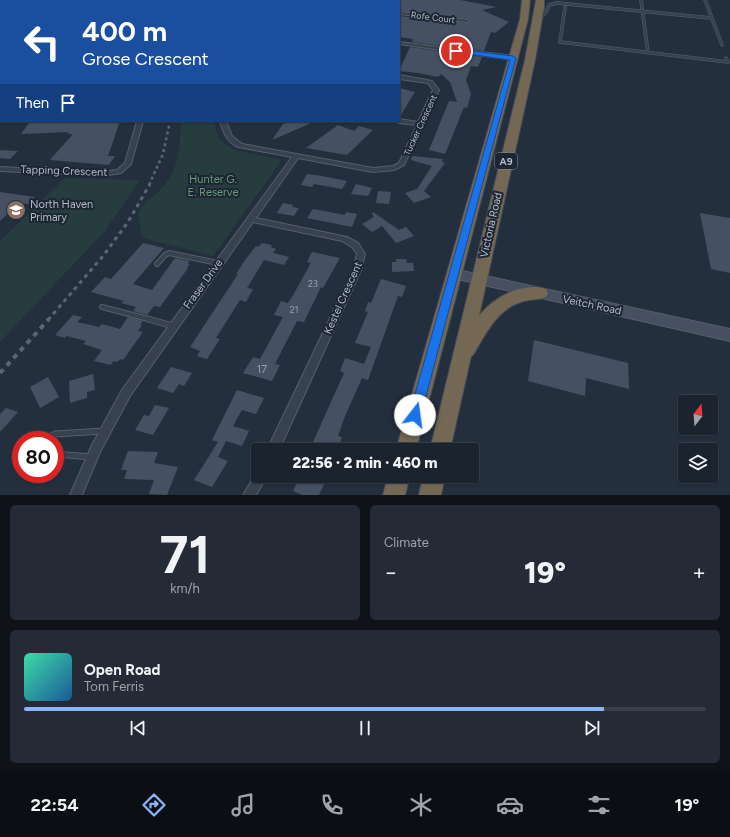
<!DOCTYPE html>
<meta charset="utf-8">
<style>
:root{--surface:#1b232e;--page:#242b36;--text:#f1f3f6;--muted:#a0a4aa;--line:#39404a;--accent:#8ab4f8}
body{margin:0;font-family:Figtree,sans-serif;background:var(--page);color:var(--text);height:100vh;display:flex;flex-direction:column;font-size:15px;white-space:nowrap}
*{box-sizing:border-box;margin:0}
p{font-size:13px;color:var(--muted)}
.icon{flex:none;width:22px;height:22px;fill:none;stroke:currentColor;stroke-width:2;stroke-linecap:round;stroke-linejoin:round}
.map{position:relative;height:495px;overflow:hidden}
.side{display:flex;flex-direction:column;gap:10px;padding:10px;background:#0f1319;flex:1}
.side>*{flex:none}
.guide{position:absolute;left:0px;top:0px;width:400px;height:122px;box-shadow:0 1px 3px #0004,0 0 0 1px var(--line);background:#1a4fa0;color:#fff;overflow:hidden}
.needle{width:26px;rotate:17deg}
.tools{position:absolute;left:678px;top:395px;display:grid;gap:8px}
.tools a{display:grid;place-items:center;width:40px;height:40px;border-radius:4px;background:var(--surface);box-shadow:0 1px 3px #0004,0 0 0 1px var(--line);font-size:20px}
.speed{position:absolute;left:12px;top:431px;display:flex;gap:8px;font-size:20px;font-weight:700;text-align:center}
.speed>*{display:grid;place-content:center;width:52px;height:52px;border-radius:50%;background:var(--surface);box-shadow:0 1px 3px #0004,0 0 0 1px var(--line);line-height:1}
.speed .limit{border:6px solid #d22;background:#fff;color:#111}
.pin{position:absolute;display:grid;place-items:center;width:34px;height:34px;color:#fff;margin:-17px;border:2px solid #fff;border-radius:50%;box-shadow:0 1px 4px #0007}
.me{position:absolute;width:44px;margin:-22px;rotate:15deg;stroke-linejoin:round;filter:drop-shadow(0 0 3px #0008)}
.turn{display:flex;align-items:center;gap:14px;height:84px;padding:0 16px;font-size:18px}
.turn .icon{width:52px;height:52px;stroke-width:2.5}
.turn b{display:block;font-size:28px;line-height:34px}
.then{display:flex;align-items:center;height:38px;padding:0 16px;background:#0003;gap:8px;font-size:15px}
.big{font-size:30px;font-weight:800;line-height:1.1}
.side .tile{flex:1;display:flex;flex-direction:column;justify-content:center;gap:6px;min-width:0;padding:0 14px;border-radius:6px;background:var(--page)}
.side .dial{align-items:center;gap:0}
.dial b{font-size:52px;line-height:1}
.song{display:flex;align-items:center;gap:12px}
.cover{width:48px;height:48px;border-radius:6px;background:linear-gradient(135deg,hsl(160 70% 55%),hsl(210 70% 35%))}
.played{height:4px;border-radius:2px;background:linear-gradient(90deg,var(--accent) 85%,var(--line) 85%)}
.keys{display:flex;justify-content:space-around;direction:ltr}
.heat{display:flex;justify-content:space-between;align-items:center;font-size:22px;direction:ltr}
.side .tiles{flex:1;display:grid;gap:10px;grid-template-columns:1fr 1fr}
.tile:last-child{grid-column:span 2}
.trip{position:absolute;left:251px;top:443px;width:228px;height:40px;border-radius:4px;background:var(--surface);box-shadow:0 1px 3px #0004,0 0 0 1px var(--line);font-weight:800;line-height:40px;text-align:center}
.menu{display:flex;height:64px;justify-content:space-around;align-items:center;background:#0b0e12;color:var(--muted)}
.menu .icon{width:28px;height:28px}
.menu .active{color:var(--accent)}
.menu b{font-size:18px;color:var(--text)}
.map>svg:first-child{display:block}
.green{fill:#263c3f}
.building{fill:#455162}
.lines{fill:none;stroke-linecap:round;stroke-linejoin:round}
.lane-far2-casing{stroke:#565f6c;stroke-width:3.5}
.lane-far1-casing{stroke:#565f6c;stroke-width:6}
.lane-casing{stroke:#565f6c;stroke-width:7}
.street-casing{stroke:#565f6c;stroke-width:2}
.secondary-casing{stroke:#565f6c;stroke-width:2}
.highway-casing{stroke:#434c59;stroke-width:2}
.lane-far2{stroke:#38414e;stroke-width:2.5}
.lane-far1{stroke:#38414e;stroke-width:4}
.lane{stroke:#38414e;stroke-width:5}
.street{fill:#38414e;fill-rule:evenodd}
.secondary{fill:#465061;fill-rule:evenodd}
.highway{fill:#746855;fill-rule:evenodd}
.rail-far3{stroke:#5a6575;stroke-width:2;stroke-dasharray:2.5 2.5;stroke-linecap:butt}
.rail-far2{stroke:#5a6575;stroke-width:2.5;stroke-dasharray:3 3;stroke-linecap:butt}
.rail-far1{stroke:#5a6575;stroke-width:3;stroke-dasharray:4 4;stroke-linecap:butt}
.rail{stroke:#5a6575;stroke-width:4;stroke-dasharray:5 5;stroke-linecap:butt}
.route{fill:#1a73e8;stroke:#114b97}
.labels{text-anchor:middle;dominant-baseline:central;stroke-width:4;stroke-linejoin:round;paint-order:stroke}
.far-street-label{font-size:9px;fill:#b4bcc9;stroke:#1d2633}
.number-label{font-size:9px;fill:#98a1af}
.shield{fill:#1d2633;stroke:#878f9c;stroke-width:1}
.shield-label{font-size:10px;font-weight:bold;fill:#b4bcc9}
.street-label{font-size:11px;fill:#b4bcc9;stroke:#1d2633}
.park-label{font-size:11px;fill:#6b9a76;stroke:#1d2633}
.poi-label{font-size:11px;fill:#b4bcc9;stroke:#1d2633;text-anchor:start}
.near-number-label{font-size:11px;fill:#98a1af}
</style>
<div class="map">
<svg width="730" height="495" viewBox="0 0 730 495">
<rect width="100%" height="100%" fill="#242f3e"/>
<path class="green" d="M 181,121 L 214,121 C 217,138 220,142 235,150 L 282,160 L 213,256 L 142,238 L 138,213 C 146,200 151,199 161,189 C 180,170 180,145 181,121 Z
M 65,178 L 140,180 L 105,231 L 0,342 L 0,241 Z"/>
<path class="building" d="M 399,0 L 460,0 L 497,7 L 482,10 L 509,22 L 495,33 L 491,32 L 484,51 L 412,42 L 413,39 L 399,37 L 399,16 L 467,23 L 470,20 L 467,19 L 399,11 Z
M 410,47 L 482,57 L 478,67 L 471,66 L 466,80 L 471,94 L 467,108 L 464,107 L 445,154 L 429,150 L 449,101 L 457,102 L 450,82 L 441,74 L 438,77 L 418,73 L 399,71 Z
M 399,88 L 415,92 L 399,118 Z
M 79,121 L 120,121 L 108,156 L 115,156 L 109,165 L 50,160 L 73,134 L 68,134 L 69,132 L 21,134 L 29,123 L 71,123 Z
M 290,121 L 316,121 L 272,140 L 283,124 Z
M 338,125 L 354,131 L 359,126 L 373,130 L 347,155 L 306,148 Z
M 0,150 L 18,151 L 10,159 L 0,158 Z
M 412,156 L 443,159 L 442,162 L 445,163 L 424,191 L 431,197 L 414,203 L 405,193 L 417,189 L 432,166 L 411,160 Z
M 307,174 L 322,176 L 347,181 L 342,189 L 314,184 L 312,187 L 301,185 Z
M 356,184 L 372,188 L 368,196 L 351,194 Z
M 378,191 L 391,192 L 389,204 L 376,203 Z
M 0,192 L 35,197 L 28,204 L 19,203 L 0,221 Z
M 283,203 L 293,205 L 292,207 L 299,208 L 294,216 L 277,213 Z
M 313,209 L 345,215 L 346,212 L 357,214 L 352,227 L 307,218 Z
M 373,212 L 399,230 L 406,227 L 414,236 L 396,243 L 382,226 L 372,232 L 362,224 L 374,217 L 372,214 Z
M 700,213 L 730,218 L 730,273 L 711,269 Z
M 143,243 L 164,248 L 133,284 L 152,290 L 175,258 L 189,261 L 188,264 L 190,264 L 187,268 L 188,268 L 160,307 L 154,306 L 147,315 L 133,311 L 136,307 L 121,303 L 124,301 L 91,292 L 105,277 L 111,279 Z
M 262,243 L 272,245 L 271,247 L 276,249 L 273,253 L 289,257 L 284,265 L 264,260 L 247,288 L 253,289 L 246,302 L 240,300 L 216,338 L 220,339 L 207,359 L 197,356 L 200,351 L 190,347 L 238,274 L 236,274 L 245,260 L 256,246 L 258,247 Z
M 312,252 L 340,258 L 323,288 L 321,287 L 304,322 L 297,321 L 275,364 L 280,365 L 272,381 L 243,373 L 253,357 L 260,359 L 283,317 L 274,315 L 281,301 L 288,303 L 292,297 L 311,263 L 307,262 Z
M 396,259 L 406,259 L 407,263 L 413,263 L 414,271 L 392,272 L 392,262 L 396,262 Z
M 381,279 L 406,286 L 402,297 L 398,296 L 368,380 L 362,378 L 345,416 L 338,436 L 342,437 L 338,449 L 313,442 L 344,373 L 340,371 L 345,358 L 364,364 L 371,347 L 355,343 L 368,312 L 365,311 L 368,302 L 371,303 Z
M 73,315 L 82,317 L 77,322 L 99,327 L 102,324 L 120,329 L 128,317 L 143,321 L 140,325 L 142,325 L 138,331 L 143,332 L 123,360 L 120,359 L 117,362 L 113,361 L 111,365 L 94,361 L 102,350 L 83,344 L 86,341 L 66,336 L 65,338 L 55,335 Z
M 534,340 L 628,363 L 629,389 L 586,378 L 585,396 L 528,381 Z
M 171,367 L 192,373 L 184,386 L 179,384 L 173,393 L 157,388 Z
M 93,374 L 95,390 L 87,392 L 87,398 L 70,403 L 69,381 Z
M 48,377 L 59,397 L 40,408 L 30,387 Z
M 237,390 L 264,398 L 256,414 L 242,410 L 233,426 L 249,431 L 242,446 L 226,441 L 218,457 L 228,461 L 212,487 L 194,480 L 218,442 L 212,440 Z
M 155,405 L 169,408 L 153,435 L 135,430 L 144,415 L 149,416 Z
M 6,408 L 18,412 L 0,432 L 0,414 Z
M 128,451 L 158,452 L 154,463 L 178,467 L 167,495 L 149,494 L 154,480 L 124,479 L 127,470 L 121,470 Z
M 300,476 L 328,476 L 319,495 L 302,495 L 293,491 Z"/>
<g class="lines">
<g class="lane-far2-casing">
<path id="lane-far2" d="M 641,0 L 648,53
M 705,0 L 722,45
M 565,7 L 560,42 L 728,62 L 726,58
M 540,18 L 546,12 L 549,5 L 557,3 L 711,18"/>
</g>
<g class="lane-far1-casing">
<path id="lane-far1" d="M 157,264 L 165,255 L 169,253 L 218,263
M 102,307 L 152,320"/>
</g>
<g class="lane-casing">
<path id="lane" d="M 148,319 L 173,326
M 45,440 L 55,434 L 104,431
M 55,454 L 91,457"/>
</g>
<g class="street-casing">
<path id="street" d="M 111,0 L 116,0 L 117,1 L 112,1 Z
M 399,12 L 467,20 L 469,21 L 467,22 L 399,14 Z
M 0,24 L 1,24 L 1,26 L 0,26 Z
M 399,42 L 513,56 L 516,58 L 513,60 L 399,44 Z
M 0,53 L 1,53 L 1,57 L 0,57 Z
M 399,75 L 432,81 L 439,90 L 404,165 L 394,170 L 373,172 L 298,158 L 256,218 L 347,237 L 358,243 L 365,254 L 361,270 L 279,450 L 267,450 L 353,270 L 357,254 L 352,247 L 342,241 L 253,222 L 130,396 L 100,452 L 82,495 L 70,495 L 92,445 L 122,390 L 292,157 L 238,147 C 227,142 223,132 220,121 L 226,121 L 232,136 L 242,144 L 373,168 L 393,166 L 399,163 L 417,125 L 399,123 L 396,121 L 399,121 L 399,119 L 418,122 L 433,90 L 428,83 L 399,79 Z
M 0,110 L 1,110 L 1,114 L 0,114 Z
M 137,121 L 143,121 L 131,164 L 121,173 L 101,176 L 0,171 L 0,167 L 101,172 L 117,170 L 125,163 Z
M 257,472 L 258,472 L 258,476 L 267,476 L 256,495 L 243,495 Z"/>
</g>
<g class="secondary-casing">
<path id="secondary" d="M 453,269 L 730,329 L 730,341 L 449,277 L 447,274 L 449,271 Z"/>
</g>
<g class="highway-casing">
<path id="highway" d="M 522,0 L 530,0 L 528,19 L 416,450 L 396,450 L 520,19 Z
M 536,0 L 544,0 L 544,7 L 535,60 L 479,316 C 493,298 522,281 546,289 L 548,293 L 546,297 C 538,300 529,299 521,302 C 497,309 485,335 473,355 L 471,356 L 450,450 L 430,450 L 525,60 Z
M 388,476 L 410,476 L 405,495 L 383,495 Z
M 423,476 L 445,476 L 441,495 L 419,495 Z"/>
</g>
<use href="#lane-far2" class="lane-far2"/>
<use href="#lane-far1" class="lane-far1"/>
<use href="#lane" class="lane"/>
<use href="#street" class="street"/>
<use href="#secondary" class="secondary"/>
<use href="#highway" class="highway"/>
<path class="rail-far3" d="M 86,0 L 88,1"/>
<path class="rail-far2" d="M 149,185 L 163,154 L 170,121"/>
<path class="rail-far1" d="M 48,320 L 103,256 L 128,222 L 150,184"/>
<path class="rail" d="M 0,373 L 49,319"/>
</g>
<path class="route" d="M 456,49 L 513,56 L 516,58 L 421,415 L 419,419 L 415,421 L 411,419 L 409,415 L 510,60 L 454,52 L 454,51 Z"/>
<defs>
<g id="school-disc" transform="scale(1)"><circle r="9.5" fill="#8d6e63" stroke="#1d2633"/><path d="M0-5L7-2L0 1L-7-2ZM-4 1L0 2.5L4 1V4Q0 6-4 4Z" fill="#fff"/></g>
</defs>
<g fill-rule="evenodd">
<use href="#school-disc" x="16" y="210"/>
</g>
<g class="labels">
<g class="far-street-label">
<text transform="translate(433 17) rotate(7)">Rofe Court</text>
<text transform="translate(420 125) rotate(-65)">Tucker Crescent</text>
</g>
<g class="number-label">
<text x="313" y="283">23</text>
<text x="294" y="309">21</text>
</g>
<rect class="shield" x="495" y="153" width="22" height="16" rx="3"/>
<g class="shield-label">
<text x="506" y="161">A9</text>
</g>
<g class="street-label">
<text transform="translate(64 171) rotate(2)">Tapping Crescent</text>
<text transform="translate(491 225) rotate(-77)">Victoria Road</text>
<text transform="translate(203 284) rotate(-54)">Fraser Drive</text>
<text transform="translate(343 298) rotate(-66)">Kestel Crescent</text>
<text transform="translate(592 305) rotate(12)">Veitch Road</text>
</g>
<g class="park-label">
<text x="213" y="179">Hunter G.<tspan x="213" dy="13">E. Reserve</tspan></text>
</g>
<g class="poi-label">
<text x="30" y="204">North Haven<tspan x="30" dy="13">Primary</tspan></text>
</g>
<g class="near-number-label">
<text x="262" y="369">17</text>
</g>
</g>
</svg>
<div class="tools">
<a><svg class="needle" viewBox="-14 -14 28 28"><path d="M0-13l5 13h-10z" fill="#e53935"/><path d="M0 13l5-13h-10z" fill="#a0a4aa"/></svg></a>
<a><svg class="icon" aria-label="layers" viewBox="0 0 24 24"><path d="M12 4l9 5-9 5-9-5zM3 14l9 5 9-5"/></svg></a>
</div>
<div class="speed"><div class="limit">80</div></div>
<div class="pin" style="left:456px;top:51px;background:#d93025"><svg class="icon" aria-label="arrive" viewBox="0 0 24 24"><path d="M6 21V4h12l-3 4 3 4H6"/></svg></div>
<svg class="me" style="left:415px;top:415px" viewBox="-20 -20 40 40"><circle r="19" fill="#fff"/><path d="M0-13L10 11 0 6-10 11z" fill="#1a73e8"/></svg>
<div class="trip">22:56 · 2 min · 460 m</div>
<div class="guide">
<div class="turn"><svg class="icon" aria-label="left" viewBox="0 0 24 24"><path d="M17 20v-9H6M10 6l-5 5 5 5"/></svg><div><b>400 m</b>Grose Crescent</div></div>
<div class="then">Then<svg class="icon" aria-label="arrive" viewBox="0 0 24 24"><path d="M6 21V4h12l-3 4 3 4H6"/></svg></div>
</div>
</div>
<section class="side">
<div class="tiles">
<div class="tile dial"><b>71</b><p>km/h</p></div>
<div class="tile"><p>Climate</p>
<div class="heat"><a>−</a><b class="big">19°</b><a>+</a></div>
</div>
<div class="tile">
<div class="song"><i class="cover"></i><div><b>Open Road</b><p>Tom Ferris</p></div></div>
<div class="played"></div>
<div class="keys"><svg class="icon" aria-label="previous" viewBox="0 0 24 24"><path d="M18 5L8 12l10 7zM5 5v14"/></svg><svg class="icon" aria-label="pause" viewBox="0 0 24 24"><path d="M8 5v14M16 5v14"/></svg><svg class="icon" aria-label="next" viewBox="0 0 24 24"><path d="M6 5l10 7-10 7zM19 5v14"/></svg></div>
</div>
</div>
</section>
<nav class="menu">
<b>22:54</b>
<svg class="icon active" aria-label="directions" viewBox="0 0 24 24"><path d="M12 3l9 9-9 9-9-9zM9 14v-3h6M13 9l2 2-2 2"/></svg>
<svg class="icon" aria-label="music" viewBox="0 0 24 24"><path d="M9 18V5l10-2v13"/><circle cx="6" cy="18" r="3"/><circle cx="16" cy="16" r="3"/></svg>
<svg class="icon" aria-label="phone" viewBox="0 0 24 24"><path d="M5 4h4l2 5-3 2q2 4 5 5l2-3 5 2v4C11 20 4 13 5 4z"/></svg>
<svg class="icon" aria-label="climate" viewBox="0 0 24 24"><path d="M12 3v18M4 7l16 10M4 17L20 7"/></svg>
<svg class="icon" aria-label="car" viewBox="0 0 24 24"><path d="M5 17H2v-5l4-1 3-4h7l3 4 3 1v5h-3M9 17h6M6 11h13"/><circle cx="7" cy="17" r="2"/><circle cx="17" cy="17" r="2"/></svg>
<svg class="icon" aria-label="filters" viewBox="0 0 24 24"><path d="M4 7h16M4 17h16"/><circle cx="9" cy="7" r="2"/><circle cx="15" cy="17" r="2"/></svg>
<b>19°</b>
</nav>
